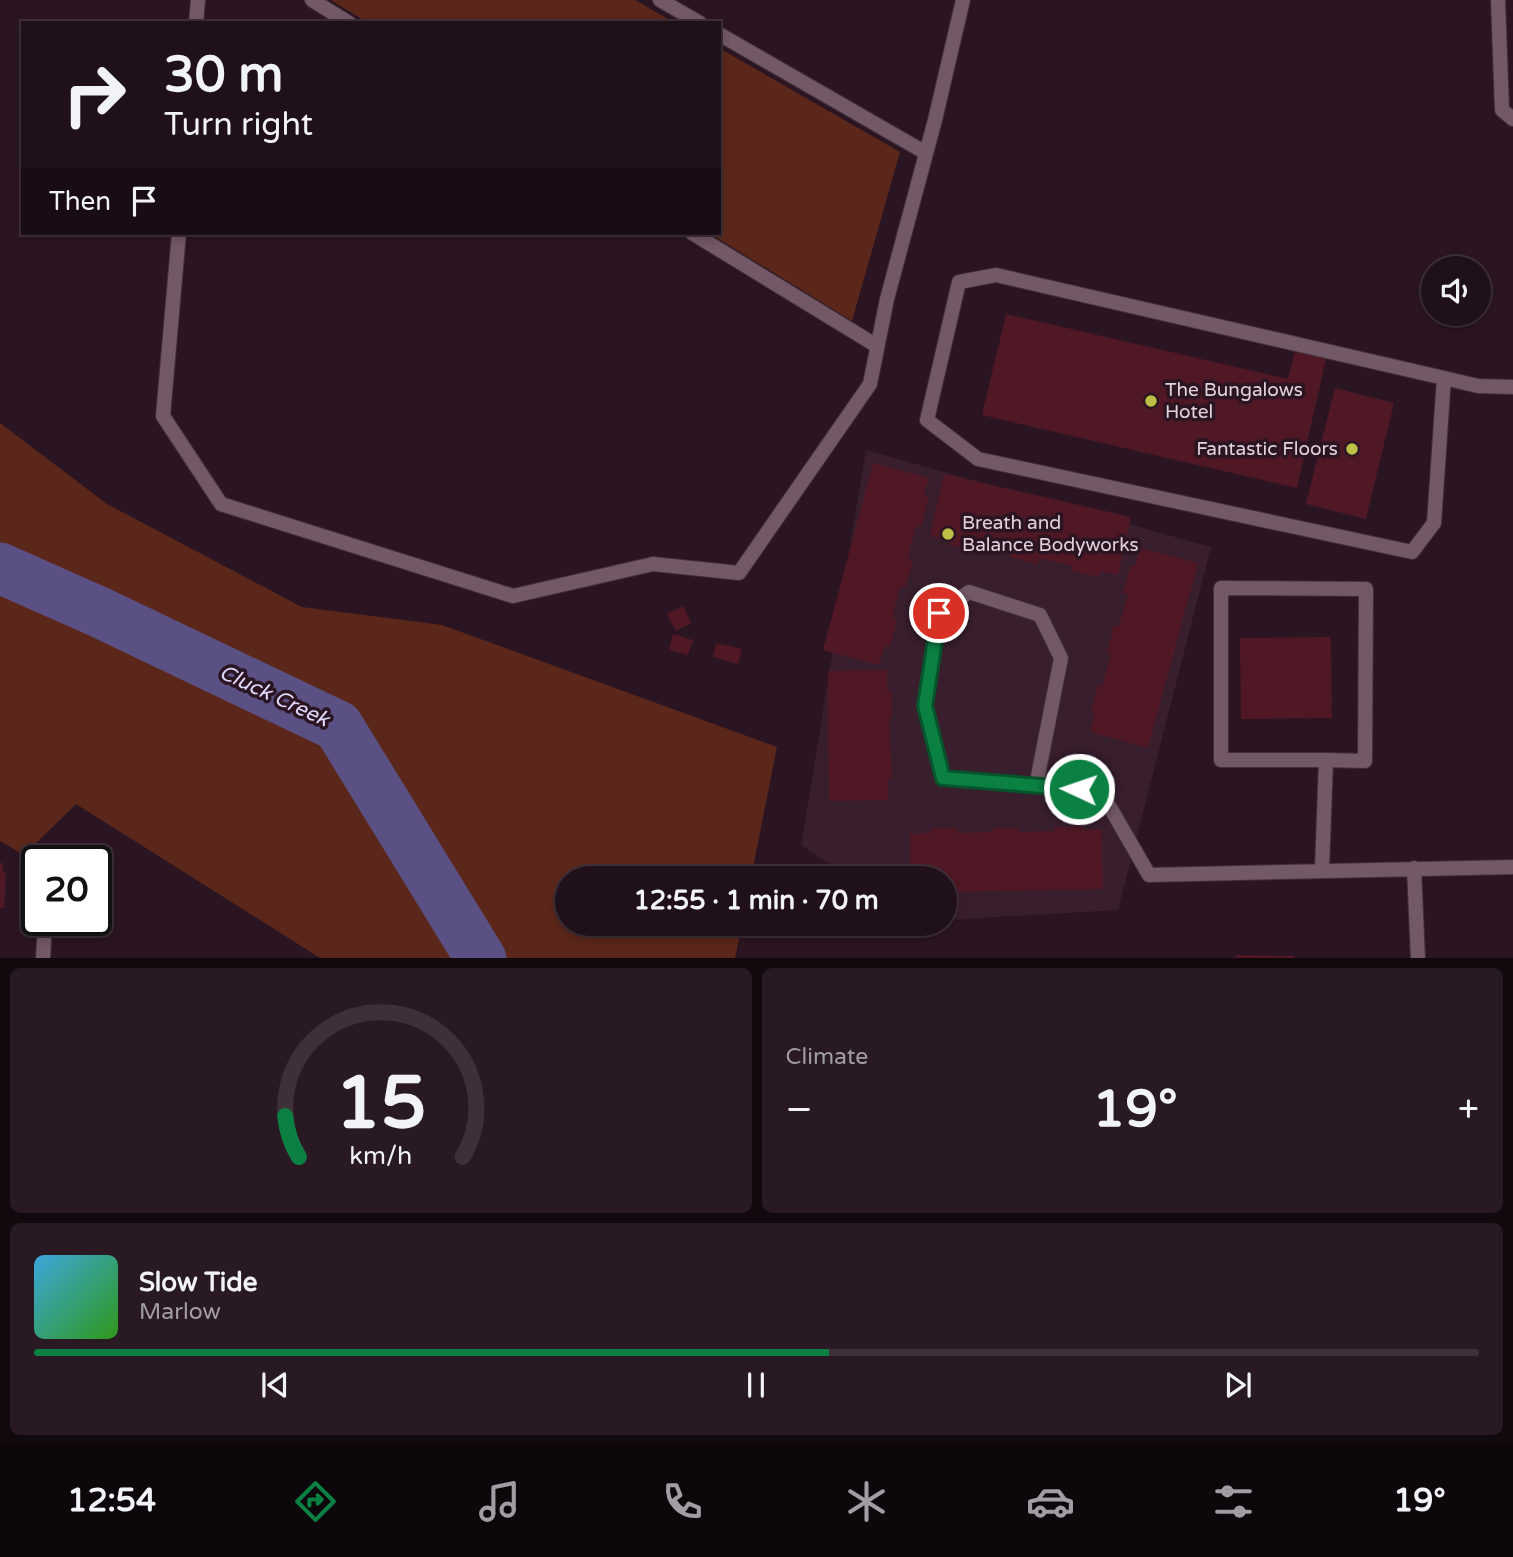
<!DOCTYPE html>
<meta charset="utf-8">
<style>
:root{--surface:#20101a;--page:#281923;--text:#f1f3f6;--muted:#a29da2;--line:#3d3039;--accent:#0b8043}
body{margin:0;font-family:"Varela Round",sans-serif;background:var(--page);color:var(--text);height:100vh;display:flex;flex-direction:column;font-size:26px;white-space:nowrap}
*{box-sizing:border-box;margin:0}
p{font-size:23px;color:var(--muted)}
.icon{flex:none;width:38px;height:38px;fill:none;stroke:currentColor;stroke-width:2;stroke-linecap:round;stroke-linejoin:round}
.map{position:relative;height:958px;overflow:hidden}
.sheet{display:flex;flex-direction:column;gap:10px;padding:10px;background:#12090e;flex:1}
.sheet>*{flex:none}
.hud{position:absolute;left:21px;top:21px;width:700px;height:214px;border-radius:0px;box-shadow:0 4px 10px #0003,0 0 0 2px var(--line);background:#20101a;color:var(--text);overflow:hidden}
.controls{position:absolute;left:1421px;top:256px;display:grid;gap:14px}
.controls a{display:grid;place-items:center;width:70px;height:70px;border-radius:50%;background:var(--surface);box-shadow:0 4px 10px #0003,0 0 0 2px var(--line);font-size:35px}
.speed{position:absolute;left:21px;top:845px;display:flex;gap:14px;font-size:35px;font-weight:700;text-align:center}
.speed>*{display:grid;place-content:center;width:91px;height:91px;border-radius:50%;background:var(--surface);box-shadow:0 4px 10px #0003,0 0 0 2px var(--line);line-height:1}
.speed .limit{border:4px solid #111;border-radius:10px;background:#fff;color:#111}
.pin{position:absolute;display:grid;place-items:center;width:60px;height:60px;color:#fff;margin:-30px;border:4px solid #fff;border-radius:50%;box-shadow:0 2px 7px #0007}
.me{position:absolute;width:77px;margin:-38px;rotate:273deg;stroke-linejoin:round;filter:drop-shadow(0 0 5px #0008)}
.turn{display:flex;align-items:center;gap:24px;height:147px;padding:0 28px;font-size:32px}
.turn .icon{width:91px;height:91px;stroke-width:2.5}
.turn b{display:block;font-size:49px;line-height:60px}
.then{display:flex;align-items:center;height:66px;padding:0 28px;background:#0003;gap:14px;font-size:26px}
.big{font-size:52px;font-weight:800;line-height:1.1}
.sheet .card{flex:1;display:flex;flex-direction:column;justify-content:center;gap:10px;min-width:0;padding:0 24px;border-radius:10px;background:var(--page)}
.sheet .dial{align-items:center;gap:0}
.dial svg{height:182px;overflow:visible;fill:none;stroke:var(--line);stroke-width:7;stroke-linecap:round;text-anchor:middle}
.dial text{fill:var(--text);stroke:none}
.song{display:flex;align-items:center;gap:21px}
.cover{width:84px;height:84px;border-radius:10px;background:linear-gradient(135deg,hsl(200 70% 55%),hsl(110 70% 35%))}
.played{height:7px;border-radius:4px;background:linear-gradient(90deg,var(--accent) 55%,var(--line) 55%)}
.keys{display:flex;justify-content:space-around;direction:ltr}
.heat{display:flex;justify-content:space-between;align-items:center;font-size:38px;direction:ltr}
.sheet .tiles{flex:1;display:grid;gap:10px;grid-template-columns:1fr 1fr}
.card:last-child{grid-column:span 2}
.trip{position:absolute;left:555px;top:866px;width:402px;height:70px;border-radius:35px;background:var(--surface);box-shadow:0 4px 10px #0003,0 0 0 2px var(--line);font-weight:800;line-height:70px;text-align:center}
.tabs{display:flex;height:112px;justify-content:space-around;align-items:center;background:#0d060a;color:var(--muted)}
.tabs .icon{width:49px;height:49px}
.tabs .selected{color:var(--accent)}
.tabs b{font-size:32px;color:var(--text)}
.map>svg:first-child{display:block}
.built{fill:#391e2e}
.green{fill:#5b271a}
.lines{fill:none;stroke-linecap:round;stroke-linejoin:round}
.river{stroke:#5b5083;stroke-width:51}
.building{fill:#501825}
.lane-casing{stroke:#403039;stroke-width:16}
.lane{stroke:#735867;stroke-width:14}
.route-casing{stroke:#07532c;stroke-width:18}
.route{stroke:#0b8043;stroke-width:12}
.poi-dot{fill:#bbc045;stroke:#2b1522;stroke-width:2.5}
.labels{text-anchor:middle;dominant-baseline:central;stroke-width:7;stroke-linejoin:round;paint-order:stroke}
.poi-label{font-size:19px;fill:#e1d2da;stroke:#2b1522;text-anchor:start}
.water-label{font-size:21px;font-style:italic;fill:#dfd9fb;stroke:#2b1522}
</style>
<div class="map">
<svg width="1513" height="959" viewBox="0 0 1513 959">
<rect width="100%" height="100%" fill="#2b1522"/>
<path class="built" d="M 866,450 L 1211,547 L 1118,910 L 945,920 L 945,878 L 850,878 L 801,845 Z"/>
<path class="green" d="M 331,0 L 635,0 L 675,23 L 368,23 Z
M 719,48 L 900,152 L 852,321 L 709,233 L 719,233 Z
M 0,423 L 107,504 L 302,607 L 442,625 L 777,747 L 751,878 L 567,878 L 567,924 L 742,924 L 735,958 L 320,958 L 76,804 L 24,855 L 0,841 Z"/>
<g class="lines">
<path class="river" d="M 0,568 L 99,612 L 338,726 L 481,959"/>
</g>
<path class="building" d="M 1006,314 L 1288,379 L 1296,346 L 1327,354 L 1297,488 L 982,415 Z
M 1335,388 L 1394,403 L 1366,519 L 1306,504 Z
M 873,463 L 929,478 L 924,495 L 929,496 L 921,527 L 916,526 L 908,558 L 913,560 L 905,588 L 900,587 L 892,618 L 897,620 L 890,647 L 885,645 L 879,665 L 823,650 Z
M 944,474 L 1131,517 L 1118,575 L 1100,571 L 1099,577 L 1071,571 L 1072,566 L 1039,558 L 1038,564 L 1010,557 L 1011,553 L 978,545 L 977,551 L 949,545 L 950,540 L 930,536 Z
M 1140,548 L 1198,563 L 1148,748 L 1090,732 L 1095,714 L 1091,713 L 1098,685 L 1102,687 L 1111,654 L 1107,653 L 1114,625 L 1119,626 L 1128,594 L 1123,593 L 1131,565 L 1135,567 Z
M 683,606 L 691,623 L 676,631 L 667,614 Z
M 673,634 L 693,640 L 688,655 L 669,650 Z
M 1331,637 L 1332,718 L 1241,719 L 1240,638 Z
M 716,643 L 742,649 L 738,664 L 713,657 Z
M 887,670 L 887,691 L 892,691 L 892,718 L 889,718 L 892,779 L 888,779 L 888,800 L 829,801 L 828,671 Z
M 1082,826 L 1082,830 L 1102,829 L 1103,889 L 945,892 L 945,878 L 911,878 L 910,834 L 931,833 L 931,828 L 957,828 L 958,833 L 993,832 L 993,828 L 1019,828 L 1019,832 L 1054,831 L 1054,827 Z
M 0,863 L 3,863 L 3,872 L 6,873 L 4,908 L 0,908 Z
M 1236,955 L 1294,956 L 1294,959 L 1235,959 Z"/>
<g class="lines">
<g class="lane-casing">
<path id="lane" d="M 312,0 L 349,23
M 660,0 L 700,23
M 1498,0 L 1502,110 L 1513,119
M 196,23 L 198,0
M 719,34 L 926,153
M 179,233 L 163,416 L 221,504 L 513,596 L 653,564 L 739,573 L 870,384 L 887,299 L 935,120 L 963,0
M 692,233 L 877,346
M 1444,378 L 1434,523 L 1412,552 L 978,459 L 927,420 L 959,282 L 996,275 L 1444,378 L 1478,386 L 1513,387
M 1036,786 L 1061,658 L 1040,615 L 969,592 L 939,613 L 925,706 L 943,778 L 1100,790 L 1149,875 L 1513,867
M 1414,868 L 1418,959
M 1322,870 L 1326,760 L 1365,761 L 1366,589 L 1221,588 L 1221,760 L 1326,760
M 43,959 L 45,920"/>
</g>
<use href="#lane" class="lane"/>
</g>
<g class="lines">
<g class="route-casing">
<path id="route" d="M 939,613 L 925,706 L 943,778 L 1079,789"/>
</g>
<use href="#route" class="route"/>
</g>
<g class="poi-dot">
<circle cx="1151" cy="401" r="7"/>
<circle cx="1352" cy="449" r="7"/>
<circle cx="948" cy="534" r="7"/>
</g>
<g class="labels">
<g class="poi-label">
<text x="1165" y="390">The Bungalows<tspan x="1165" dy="22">Hotel</tspan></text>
<text x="1338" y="449" text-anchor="end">Fantastic Floors</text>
<text x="962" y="523">Breath and<tspan x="962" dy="22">Balance Bodyworks</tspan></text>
</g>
<g class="water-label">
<text transform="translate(274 696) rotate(25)">Cluck Creek</text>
</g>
</g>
</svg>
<div class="controls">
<a><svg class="icon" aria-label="sound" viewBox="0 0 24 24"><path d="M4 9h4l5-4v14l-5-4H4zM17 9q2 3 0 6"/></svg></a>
</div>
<div class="speed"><div class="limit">20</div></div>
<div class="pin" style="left:939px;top:613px;background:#d93025"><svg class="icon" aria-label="arrive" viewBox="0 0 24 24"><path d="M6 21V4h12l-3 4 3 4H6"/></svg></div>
<svg class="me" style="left:1079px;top:789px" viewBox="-20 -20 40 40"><circle r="17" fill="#0b8043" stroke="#fff" stroke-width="3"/><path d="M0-11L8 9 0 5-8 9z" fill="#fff"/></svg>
<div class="trip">12:55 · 1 min · 70 m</div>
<div class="hud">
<div class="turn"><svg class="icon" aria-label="right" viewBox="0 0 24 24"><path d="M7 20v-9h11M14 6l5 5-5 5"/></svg><div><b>30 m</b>Turn right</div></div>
<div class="then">Then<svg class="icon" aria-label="arrive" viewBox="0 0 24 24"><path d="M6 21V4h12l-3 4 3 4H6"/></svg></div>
</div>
</div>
<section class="sheet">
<div class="tiles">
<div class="card dial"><svg viewBox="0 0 100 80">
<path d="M14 69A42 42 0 1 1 86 69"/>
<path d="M14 69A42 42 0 0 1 8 51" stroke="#0b8043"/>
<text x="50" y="56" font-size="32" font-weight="700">15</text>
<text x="50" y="72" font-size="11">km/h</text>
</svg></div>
<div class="card"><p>Climate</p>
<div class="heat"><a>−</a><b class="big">19°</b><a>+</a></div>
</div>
<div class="card">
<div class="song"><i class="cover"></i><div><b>Slow Tide</b><p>Marlow</p></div></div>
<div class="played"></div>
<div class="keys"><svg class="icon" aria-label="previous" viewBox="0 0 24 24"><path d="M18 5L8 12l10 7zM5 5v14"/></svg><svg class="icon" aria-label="pause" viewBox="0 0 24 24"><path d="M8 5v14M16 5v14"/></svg><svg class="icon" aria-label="next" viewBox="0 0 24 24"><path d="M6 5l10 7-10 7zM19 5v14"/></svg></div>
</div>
</div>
</section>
<nav class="tabs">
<b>12:54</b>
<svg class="icon selected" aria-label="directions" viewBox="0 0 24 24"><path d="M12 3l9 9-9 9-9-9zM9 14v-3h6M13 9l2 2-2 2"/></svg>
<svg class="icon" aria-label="music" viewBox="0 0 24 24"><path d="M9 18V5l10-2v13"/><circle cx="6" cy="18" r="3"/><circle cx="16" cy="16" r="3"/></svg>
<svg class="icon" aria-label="phone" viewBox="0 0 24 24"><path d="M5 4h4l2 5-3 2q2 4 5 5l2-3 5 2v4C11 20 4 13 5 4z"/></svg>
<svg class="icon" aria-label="climate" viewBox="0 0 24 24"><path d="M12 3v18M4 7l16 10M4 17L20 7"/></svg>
<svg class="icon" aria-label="car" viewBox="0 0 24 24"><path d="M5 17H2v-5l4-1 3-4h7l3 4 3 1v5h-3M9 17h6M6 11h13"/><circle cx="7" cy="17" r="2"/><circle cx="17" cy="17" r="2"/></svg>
<svg class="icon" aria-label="filters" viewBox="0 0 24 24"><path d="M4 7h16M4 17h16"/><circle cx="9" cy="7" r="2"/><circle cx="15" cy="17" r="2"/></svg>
<b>19°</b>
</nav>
